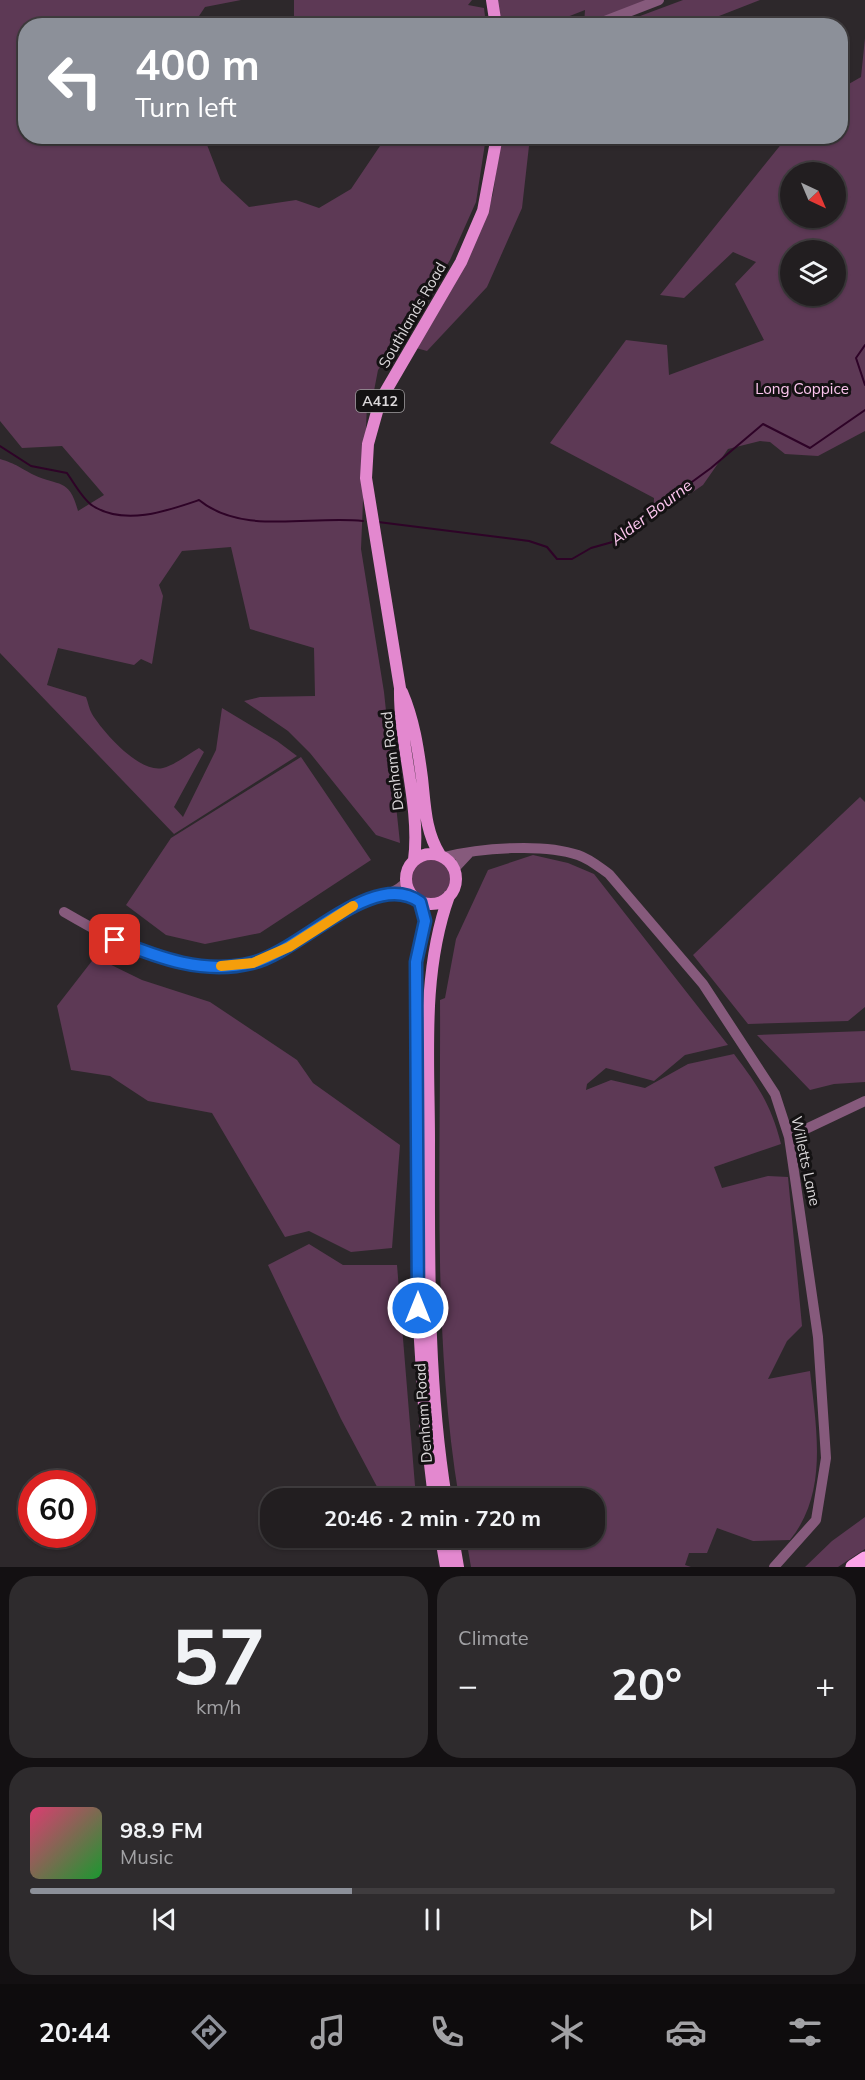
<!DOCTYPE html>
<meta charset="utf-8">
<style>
:root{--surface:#221e20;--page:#2e2b2d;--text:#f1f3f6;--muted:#a2a2a5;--line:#3f3c3e;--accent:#8c9099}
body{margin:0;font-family:Mulish,sans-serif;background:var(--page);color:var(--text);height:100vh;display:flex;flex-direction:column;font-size:22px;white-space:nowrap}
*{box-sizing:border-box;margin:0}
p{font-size:20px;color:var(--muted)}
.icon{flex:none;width:33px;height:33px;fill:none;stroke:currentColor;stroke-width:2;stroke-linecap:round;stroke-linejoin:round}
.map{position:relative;height:1567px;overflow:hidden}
.panel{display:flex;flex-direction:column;gap:9px;padding:9px;background:#131012;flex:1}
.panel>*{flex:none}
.hud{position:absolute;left:18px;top:18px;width:830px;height:126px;border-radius:24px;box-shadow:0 2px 4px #0004,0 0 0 2px var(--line);background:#8c9099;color:#fff;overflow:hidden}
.needle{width:39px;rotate:136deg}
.controls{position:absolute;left:780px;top:162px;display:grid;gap:12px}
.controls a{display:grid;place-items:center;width:66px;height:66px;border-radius:50%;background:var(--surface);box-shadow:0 2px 4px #0004,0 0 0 2px var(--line);font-size:30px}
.speed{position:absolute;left:18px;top:1470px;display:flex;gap:12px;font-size:30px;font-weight:700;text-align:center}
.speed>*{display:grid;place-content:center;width:78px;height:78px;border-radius:50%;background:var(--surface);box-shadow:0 2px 4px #0004,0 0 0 2px var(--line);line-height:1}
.speed .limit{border:9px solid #d22;background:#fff;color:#111}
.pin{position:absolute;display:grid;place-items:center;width:51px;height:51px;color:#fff;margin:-26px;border-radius:12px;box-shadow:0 3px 9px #0006}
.me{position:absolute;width:66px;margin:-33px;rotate:0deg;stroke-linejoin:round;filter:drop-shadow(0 0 4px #0008)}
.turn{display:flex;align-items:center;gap:21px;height:126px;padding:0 18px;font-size:27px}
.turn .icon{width:78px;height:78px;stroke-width:2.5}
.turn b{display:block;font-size:42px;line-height:51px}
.big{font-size:45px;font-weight:700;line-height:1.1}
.panel .card{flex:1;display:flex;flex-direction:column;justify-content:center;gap:9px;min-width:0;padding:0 21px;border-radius:24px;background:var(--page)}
.panel .dial{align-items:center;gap:0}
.dial b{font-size:78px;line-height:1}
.song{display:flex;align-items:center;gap:18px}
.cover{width:72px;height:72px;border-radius:9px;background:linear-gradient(135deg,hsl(340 70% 55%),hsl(130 70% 35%))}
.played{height:6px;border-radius:3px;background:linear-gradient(90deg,var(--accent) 40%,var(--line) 40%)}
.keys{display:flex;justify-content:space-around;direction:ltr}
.heat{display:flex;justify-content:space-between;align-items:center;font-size:33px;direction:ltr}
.panel .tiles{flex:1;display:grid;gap:9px;grid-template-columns:1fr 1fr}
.card:last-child{grid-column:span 2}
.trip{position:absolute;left:260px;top:1488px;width:345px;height:60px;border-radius:24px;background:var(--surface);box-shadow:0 2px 4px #0004,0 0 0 2px var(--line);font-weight:700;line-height:60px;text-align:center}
.tabs{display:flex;height:96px;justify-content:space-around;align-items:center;background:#0e0c0d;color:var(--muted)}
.tabs .icon{width:42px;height:42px}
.tabs .on{color:var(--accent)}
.tabs b{font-size:27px;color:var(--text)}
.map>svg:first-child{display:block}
.green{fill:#5d3955;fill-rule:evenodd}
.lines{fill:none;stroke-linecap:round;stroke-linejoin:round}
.stream{stroke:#2e0327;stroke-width:2}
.minor{stroke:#865a7c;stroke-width:10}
.major{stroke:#e388cf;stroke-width:12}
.highway{stroke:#fca4e8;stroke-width:15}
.route-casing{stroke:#114b97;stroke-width:15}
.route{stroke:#1a73e8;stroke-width:10}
.slow{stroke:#f59e0b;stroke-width:10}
.labels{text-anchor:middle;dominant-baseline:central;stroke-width:6;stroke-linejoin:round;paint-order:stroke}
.shield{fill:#141213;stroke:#9f9c9e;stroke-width:1.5}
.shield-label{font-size:14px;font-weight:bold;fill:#dad7d9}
.street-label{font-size:15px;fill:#dad7d9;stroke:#141213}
.park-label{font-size:15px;fill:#fdc6ef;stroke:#141213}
.water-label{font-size:16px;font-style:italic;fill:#fdc6ef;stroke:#141213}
</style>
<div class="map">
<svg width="865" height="1567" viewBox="0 0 865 1567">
<rect width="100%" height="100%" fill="#2d282b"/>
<path class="green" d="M 0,0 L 241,0 L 205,7 L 193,25 L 26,26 L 26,136 L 204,137 L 221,181 L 249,207 L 296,200 L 319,208 L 351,189 L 386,137 L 486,137 L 476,202 L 450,260 L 402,339 L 378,370 L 373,396 L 367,404 L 361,549 L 384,692 L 400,843 L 376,835 L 310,753 L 288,731 L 244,701 L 260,697 L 315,696 L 314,648 L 250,629 L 231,547 L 182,551 L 159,585 L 163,596 L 152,664 L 141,659 L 134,665 L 58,648 L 47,685 L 86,697 C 88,702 89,709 92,714 C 103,732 140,774 163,768 C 175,765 188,754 199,748 L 204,752 L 174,807 L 183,817 L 216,750 L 222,708 L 277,741 L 297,756 L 174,834 L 0,653 L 0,459 C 17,464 20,468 34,475 C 59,487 69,477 78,511 L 104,495 L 62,446 L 22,448 L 0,421 Z
M 294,0 L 472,0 L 468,5 L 484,8 L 486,25 L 294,25 Z
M 497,0 L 648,0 L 584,25 L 585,10 L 562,19 L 559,26 L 500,25 Z
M 683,0 L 760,0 L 696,25 L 616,25 Z
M 865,38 L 865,431 L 818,456 L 785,454 L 770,442 L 760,441 L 728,449 L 703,485 L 653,519 L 654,498 L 550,443 L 626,340 L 667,345 L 669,375 L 764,340 L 735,284 L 756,262 L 733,252 L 684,298 L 660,295 L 787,137 L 840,136 L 840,89 L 861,77 ZM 790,172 L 836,172 L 836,218 L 790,218 ZM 790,250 L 836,250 L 836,296 L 790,296 Z
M 501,137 L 530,137 L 522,208 L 487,287 L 427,351 L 416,348 L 486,216 L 493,194 Z
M 301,757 L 371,860 L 260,933 L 205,944 L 166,935 L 126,905 L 171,838 Z
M 860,797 L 865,802 L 865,1007 L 848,1021 L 748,1024 L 693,955 Z
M 533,855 L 568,863 L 594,874 L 728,1045 L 685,1055 L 654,1081 L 606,1068 L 587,1084 L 586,1090 L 611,1080 L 645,1088 L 688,1064 L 734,1054 C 758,1086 771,1104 781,1144 L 714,1167 L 722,1188 L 768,1176 L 788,1177 L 802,1326 L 787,1341 L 768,1379 L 810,1371 C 816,1427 829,1492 790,1540 L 753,1541 L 717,1528 L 707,1553 L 689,1553 L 685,1565 L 691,1567 L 471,1567 L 466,1538 L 594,1538 L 594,1498 L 459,1498 C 432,1334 441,1166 440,1000 L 445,998 L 456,939 L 488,870 Z
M411 879a20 20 0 1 1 40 0a20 20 0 1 1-40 0Z
M 95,957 L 142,980 L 210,1002 L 297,1060 L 313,1083 L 400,1145 L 392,1248 L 351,1252 L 309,1231 L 285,1237 L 212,1113 L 148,1101 L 110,1076 L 71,1070 L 57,1006 Z
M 865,1031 L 865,1082 L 834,1084 L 810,1090 L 757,1035 Z
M 309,1244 L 343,1265 L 397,1265 L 416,1498 L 383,1498 L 341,1419 L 268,1265 Z
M 865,1517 L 865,1549 L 838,1567 L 805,1567 L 832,1541 Z"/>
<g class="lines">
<path class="stream" d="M 865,345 L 856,358 L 865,385
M 0,446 L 31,466 L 67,473 C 74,483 83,500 93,506 C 125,526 167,511 199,500 C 243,536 310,515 363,521
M 378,522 L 529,541 L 547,547 L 557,559 L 572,559 L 591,548 L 616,541 L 640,520 L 711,468 L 763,424 L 810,448 L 865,410"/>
<path class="minor" d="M 592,26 L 659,0
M 444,857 C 480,848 543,843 578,855 C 590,859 599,867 609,874 L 703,984 L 775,1094 L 789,1137 L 818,1337 L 826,1458 L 816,1520 L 774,1567
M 454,869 L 469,853
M 388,894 L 414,897
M 64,912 C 119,944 188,982 254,963 C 288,953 319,928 349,908 C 366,897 392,898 406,882
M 789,1137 L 865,1101"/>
<path class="major" d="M 492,0 L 496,26
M 402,692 C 414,720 418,748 422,778 C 425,805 425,831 440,855
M406 879a25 25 0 1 1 50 0a25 25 0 1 1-50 0Z
M 414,860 C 421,806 399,745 400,688 L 366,478 L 368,444 L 380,401 L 461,262 L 483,211 L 497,136
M 420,902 L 425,921 L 416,962 L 418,1308 L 425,1422 L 434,1498
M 446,1498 C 427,1381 429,1259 429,1140 C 429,1059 421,973 449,896
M 441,1538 L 446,1567
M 453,1538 L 458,1567"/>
<path class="highway" d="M 853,1567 L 865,1559"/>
</g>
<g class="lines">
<g class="route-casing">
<path id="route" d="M 115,940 C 159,958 204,975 252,963 C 300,952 373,868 420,902 L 425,921 L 416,962 L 418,1308"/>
</g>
<use href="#route" class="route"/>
<path class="slow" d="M 221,966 L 253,963 L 289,947 L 353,906"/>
</g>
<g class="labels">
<rect class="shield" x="356" y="390" width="48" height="22" rx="4.5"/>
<g class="shield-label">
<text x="380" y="401">A412</text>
</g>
<g class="street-label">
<text transform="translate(412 315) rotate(-60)">Southlands Road</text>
<text transform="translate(392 761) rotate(-97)">Denham Road</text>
<text transform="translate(806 1161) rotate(78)">Willetts Lane</text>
<text transform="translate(423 1413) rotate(-94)">Denham Road</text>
</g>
<g class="park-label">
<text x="802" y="388">Long Coppice</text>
</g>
<g class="water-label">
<text transform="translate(651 512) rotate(-37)">Alder Bourne</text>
</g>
</g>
</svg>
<div class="controls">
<a><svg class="needle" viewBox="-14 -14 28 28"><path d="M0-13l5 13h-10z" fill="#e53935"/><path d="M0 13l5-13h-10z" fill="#a2a2a5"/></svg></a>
<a><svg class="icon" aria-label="layers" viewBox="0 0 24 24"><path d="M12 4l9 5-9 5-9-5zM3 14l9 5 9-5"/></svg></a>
</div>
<div class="speed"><div class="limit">60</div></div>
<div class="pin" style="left:115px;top:940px;background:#d93025"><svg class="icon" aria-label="arrive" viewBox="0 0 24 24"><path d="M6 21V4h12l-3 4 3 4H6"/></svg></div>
<svg class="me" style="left:418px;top:1308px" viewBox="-20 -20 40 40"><circle r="17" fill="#1a73e8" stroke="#fff" stroke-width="3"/><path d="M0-11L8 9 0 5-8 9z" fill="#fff"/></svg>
<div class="trip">20:46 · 2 min · 720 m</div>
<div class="hud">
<div class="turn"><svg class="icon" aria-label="left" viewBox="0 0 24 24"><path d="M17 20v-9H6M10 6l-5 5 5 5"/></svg><div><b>400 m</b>Turn left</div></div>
</div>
</div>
<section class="panel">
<div class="tiles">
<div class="card dial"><b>57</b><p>km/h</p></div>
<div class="card"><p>Climate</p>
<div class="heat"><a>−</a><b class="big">20°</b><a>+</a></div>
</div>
<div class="card">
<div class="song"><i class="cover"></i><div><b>98.9 FM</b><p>Music</p></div></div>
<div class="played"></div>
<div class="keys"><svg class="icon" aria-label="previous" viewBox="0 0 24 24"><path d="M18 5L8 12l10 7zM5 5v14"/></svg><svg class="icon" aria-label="pause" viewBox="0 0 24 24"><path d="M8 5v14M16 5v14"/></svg><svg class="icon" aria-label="next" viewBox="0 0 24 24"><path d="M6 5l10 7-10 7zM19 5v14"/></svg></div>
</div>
</div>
</section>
<nav class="tabs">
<b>20:44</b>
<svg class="icon on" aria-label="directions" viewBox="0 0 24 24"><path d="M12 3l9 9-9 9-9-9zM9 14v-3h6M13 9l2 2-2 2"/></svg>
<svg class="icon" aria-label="music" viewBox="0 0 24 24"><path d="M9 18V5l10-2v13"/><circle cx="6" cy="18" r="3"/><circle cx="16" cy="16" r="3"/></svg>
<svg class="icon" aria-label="phone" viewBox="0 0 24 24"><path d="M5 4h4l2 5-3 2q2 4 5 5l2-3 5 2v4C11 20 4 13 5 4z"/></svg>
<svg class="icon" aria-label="climate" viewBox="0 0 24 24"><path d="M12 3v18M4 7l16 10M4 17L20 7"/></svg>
<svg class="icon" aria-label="car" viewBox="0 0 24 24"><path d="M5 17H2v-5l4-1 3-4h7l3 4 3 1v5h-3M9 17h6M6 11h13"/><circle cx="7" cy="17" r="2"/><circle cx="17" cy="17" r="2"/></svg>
<svg class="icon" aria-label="filters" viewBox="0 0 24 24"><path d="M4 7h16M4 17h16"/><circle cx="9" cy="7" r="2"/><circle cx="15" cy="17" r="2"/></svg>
</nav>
